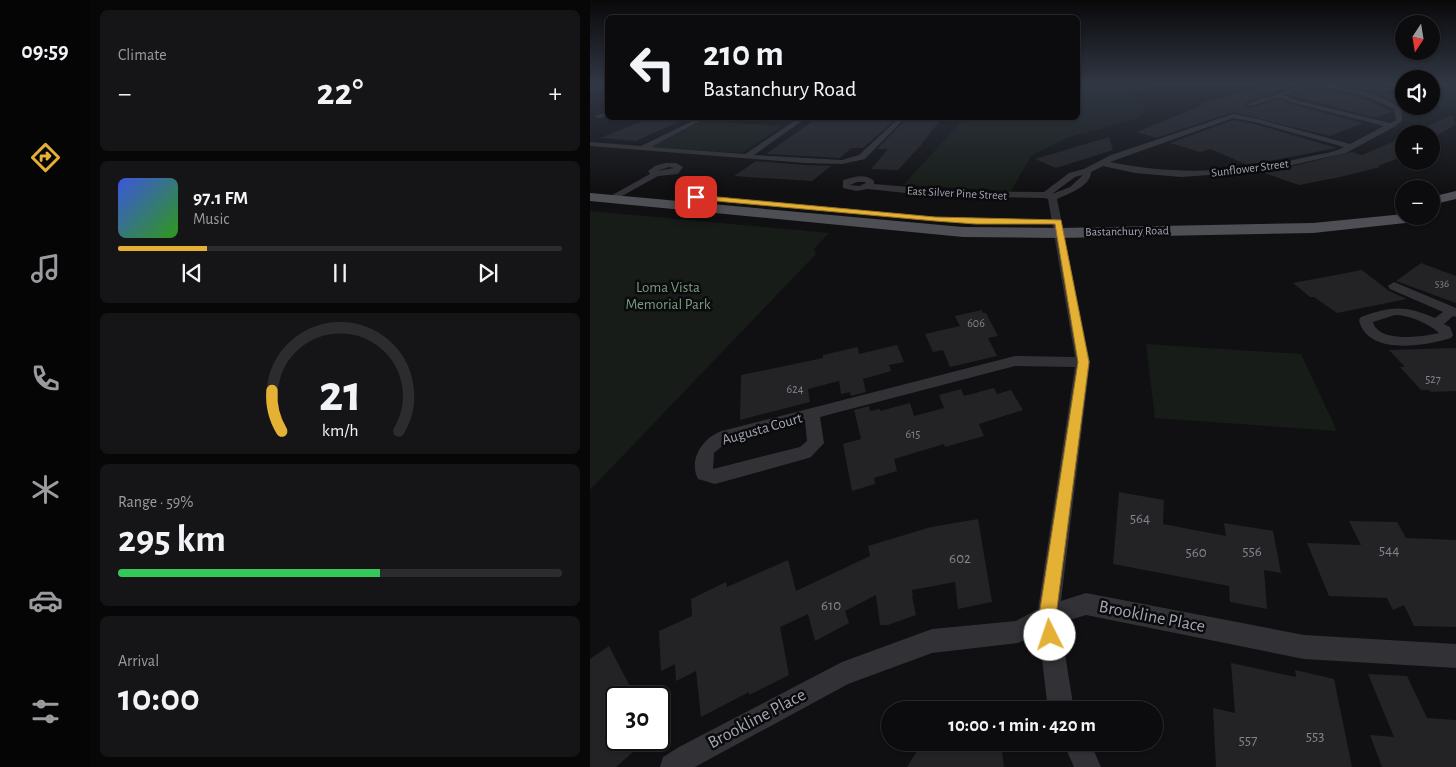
<!DOCTYPE html>
<meta charset="utf-8">
<style>
:root{--surface:#0c0c0e;--page:#151517;--text:#f1f3f6;--muted:#9a9b9e;--line:#2c2c2e;--accent:#e5b135}
body{margin:0;font-family:"Alegreya Sans",sans-serif;background:var(--page);color:var(--text);height:100vh;display:flex;flex-direction:column;font-size:19px;white-space:nowrap}
*{box-sizing:border-box;margin:0}
p{font-size:16px;color:var(--muted)}
.icon{flex:none;width:28px;height:28px;fill:none;stroke:currentColor;stroke-width:2;stroke-linecap:round;stroke-linejoin:round}
.map{position:relative;flex:1;overflow:hidden}
.panel{display:flex;flex-direction:column;gap:10px;padding:10px;background:#070708;width:500px}
.panel>*{flex:none}
.guide{position:absolute;left:15px;top:15px;width:475px;height:105px;border-radius:8px;box-shadow:0 1px 4px #0004,0 0 0 1px var(--line);background:#0c0c0e;color:var(--text);overflow:hidden}
.needle{width:32px;rotate:192deg}
.fabs{position:absolute;left:805px;top:15px;display:grid;gap:10px}
.fabs a{display:grid;place-items:center;width:45px;height:45px;border-radius:50%;background:var(--surface);box-shadow:0 1px 4px #0004,0 0 0 1px var(--line);font-size:25px}
.speed{position:absolute;left:15px;top:686px;display:flex;gap:10px;font-size:25px;font-weight:700;text-align:center}
.speed>*{display:grid;place-content:center;width:65px;height:65px;border-radius:50%;background:var(--surface);box-shadow:0 1px 4px #0004,0 0 0 1px var(--line);line-height:1}
.speed .limit{border:2px solid #111;border-radius:8px;background:#fff;color:#111}
.pin{position:absolute;display:grid;place-items:center;width:42px;height:42px;color:#fff;margin:-21px;border-radius:10px;box-shadow:0 2px 8px #0006}
.me{position:absolute;width:55px;margin:-28px;rotate:356deg;stroke-linejoin:round;filter:drop-shadow(0 0 4px #0008)}
.turn{display:flex;align-items:center;gap:18px;height:105px;padding:0 15px;font-size:22px}
.turn .icon{width:65px;height:65px;stroke-width:2.5}
.turn b{display:block;font-size:35px;line-height:42px}
.big{font-size:38px;font-weight:700;line-height:1.1}
.panel .card{flex:1;display:flex;flex-direction:column;justify-content:center;gap:8px;min-width:0;padding:0 18px;border-radius:8px;background:var(--page)}
.panel .dial{align-items:center;gap:0}
.dial svg{height:130px;overflow:visible;fill:none;stroke:var(--line);stroke-width:7;stroke-linecap:round;text-anchor:middle}
.dial text{fill:var(--text);stroke:none}
.song{display:flex;align-items:center;gap:15px}
.cover{width:60px;height:60px;border-radius:8px;background:linear-gradient(135deg,hsl(230 70% 55%),hsl(110 70% 35%))}
.played{height:5px;border-radius:2px;background:linear-gradient(90deg,var(--accent) 20%,var(--line) 20%)}
.keys{display:flex;justify-content:space-around;direction:ltr}
.heat{display:flex;justify-content:space-between;align-items:center;font-size:28px;direction:ltr}
.charge{height:8px;border-radius:4px;background:linear-gradient(90deg,#34c759 59%,var(--line) 0)}
.trip{position:absolute;left:291px;top:701px;width:282px;height:50px;border-radius:25px;background:var(--surface);box-shadow:0 1px 4px #0004,0 0 0 1px var(--line);font-weight:700;line-height:50px;text-align:center}
main{display:flex;flex:1;min-height:0}
.menu{display:flex;flex-direction:column;width:90px;justify-content:space-around;align-items:center;background:#050506;color:var(--muted)}
.menu .icon{width:35px;height:35px}
.menu .current{color:var(--accent)}
.menu b{font-size:22px;color:var(--text)}
.map>svg:first-child{display:block}
.green{fill:#171c18}
.building{fill:#232326}
.lines{fill:none;stroke-linecap:round;stroke-linejoin:round}
.street{fill:#323236;fill-rule:evenodd}
.primary{fill:#4e4f55;fill-rule:evenodd}
.route{fill:#e5b135;stroke:#957322}
.labels{text-anchor:middle;dominant-baseline:central;stroke-width:5;stroke-linejoin:round;paint-order:stroke}
.far-number-label{font-size:11px;fill:#82848e}
.far-street-label{font-size:12px;fill:#a2a6b2;stroke:#0b0b0d}
.number-label{font-size:12px;fill:#82848e}
.park-label{font-size:15px;fill:#7a9c7e;stroke:#0b0b0d}
.street-label{font-size:15px;fill:#a2a6b2;stroke:#0b0b0d}
.near-number-label{font-size:15px;fill:#82848e}
.near-street-label{font-size:18px;fill:#a2a6b2;stroke:#0b0b0d}
</style>
<main>
<nav class="menu">
<b>09:59</b>
<svg class="icon current" aria-label="directions" viewBox="0 0 24 24"><path d="M12 3l9 9-9 9-9-9zM9 14v-3h6M13 9l2 2-2 2"/></svg>
<svg class="icon" aria-label="music" viewBox="0 0 24 24"><path d="M9 18V5l10-2v13"/><circle cx="6" cy="18" r="3"/><circle cx="16" cy="16" r="3"/></svg>
<svg class="icon" aria-label="phone" viewBox="0 0 24 24"><path d="M5 4h4l2 5-3 2q2 4 5 5l2-3 5 2v4C11 20 4 13 5 4z"/></svg>
<svg class="icon" aria-label="climate" viewBox="0 0 24 24"><path d="M12 3v18M4 7l16 10M4 17L20 7"/></svg>
<svg class="icon" aria-label="car" viewBox="0 0 24 24"><path d="M5 17H2v-5l4-1 3-4h7l3 4 3 1v5h-3M9 17h6M6 11h13"/><circle cx="7" cy="17" r="2"/><circle cx="17" cy="17" r="2"/></svg>
<svg class="icon" aria-label="filters" viewBox="0 0 24 24"><path d="M4 7h16M4 17h16"/><circle cx="9" cy="7" r="2"/><circle cx="15" cy="17" r="2"/></svg>
</nav>
<section class="panel">
<div class="card"><p>Climate</p>
<div class="heat"><a>−</a><b class="big">22°</b><a>+</a></div>
</div>
<div class="card">
<div class="song"><i class="cover"></i><div><b>97.1 FM</b><p>Music</p></div></div>
<div class="played"></div>
<div class="keys"><svg class="icon" aria-label="previous" viewBox="0 0 24 24"><path d="M18 5L8 12l10 7zM5 5v14"/></svg><svg class="icon" aria-label="pause" viewBox="0 0 24 24"><path d="M8 5v14M16 5v14"/></svg><svg class="icon" aria-label="next" viewBox="0 0 24 24"><path d="M6 5l10 7-10 7zM19 5v14"/></svg></div>
</div>
<div class="card dial"><svg viewBox="0 0 100 80">
<path d="M14 69A42 42 0 1 1 86 69"/>
<path d="M14 69A42 42 0 0 1 8 44" stroke="#e5b135"/>
<text x="50" y="56" font-size="32" font-weight="700">21</text>
<text x="50" y="72" font-size="11">km/h</text>
</svg></div>
<div class="card"><p>Range · 59%</p><b class="big">295 km</b><div class="charge"></div></div>
<div class="card"><p>Arrival</p><b class="big">10:00</b></div>
</section>
<div class="map">
<svg width="866" height="767" viewBox="0 0 866 767">
<rect width="100%" height="100%" fill="#101012"/>
<path class="green" d="M 488,83 L 600,83 L 563,87 L 540,94 L 556,107 L 554,112 L 547,119 L 476,138 L 441,156 L 421,191 L 313,185 L 375,118 L 488,118 Z
M 841,83 L 866,83 L 866,111 L 851,107 L 841,102 Z
M 112,121 L 193,126 L 152,153 L 61,147 Z
M 0,211 L 239,233 L 224,249 L 226,254 L 0,490 Z
M 556,344 L 711,354 L 747,431 L 565,418 Z"/>
<path class="building" d="M 684,83 L 715,83 L 656,102 L 656,106 L 661,108 L 689,99 L 701,104 L 773,123 L 740,136 L 643,112 L 566,138 L 547,132 L 613,105 L 609,104 Z
M 742,83 L 799,83 L 799,91 L 794,92 L 814,97 L 814,106 L 811,107 L 801,100 L 779,91 Z
M 721,89 L 764,95 L 802,111 L 786,118 L 699,95 Z
M 862,115 L 866,124 L 841,139 L 841,134 L 820,134 Z
M 60,118 L 97,118 L 46,141 L 10,138 Z
M 227,118 L 307,118 L 273,148 L 261,148 L 250,158 L 176,154 Z
M 317,118 L 352,118 L 331,145 L 308,170 L 281,169 L 298,149 L 287,149 Z
M 643,120 L 665,124 L 747,148 L 658,165 L 620,149 L 610,152 L 580,143 Z
M 519,137 L 523,150 L 466,168 L 445,159 Z
M 814,137 L 814,156 L 788,166 L 790,167 L 750,177 L 709,185 L 674,173 L 761,152 L 772,155 Z
M 166,161 L 215,165 L 241,166 L 222,181 L 144,176 Z
M 831,263 L 866,276 L 866,303 L 806,281 Z
M 772,270 L 799,291 L 817,299 L 747,313 L 724,297 L 720,297 L 703,283 Z
M 392,310 L 393,313 L 396,313 L 408,336 L 398,338 L 407,356 L 360,367 L 353,350 L 343,352 L 335,334 L 370,326 L 365,316 Z
M 307,345 L 314,362 L 299,365 L 301,371 L 273,379 L 276,392 L 261,396 L 260,392 L 251,394 L 249,381 L 218,389 L 220,402 L 150,420 L 151,375 L 233,358 L 233,355 L 268,347 L 269,354 Z
M 866,348 L 866,391 L 841,392 L 839,390 L 831,390 L 810,367 L 815,367 L 799,350 Z
M 404,388 L 407,394 L 421,390 L 433,410 L 389,424 L 394,436 L 355,447 L 354,444 L 304,459 L 307,471 L 284,478 L 285,484 L 262,491 L 253,444 L 271,439 L 264,410 L 279,406 L 280,411 L 290,409 L 290,411 L 320,403 L 324,416 L 354,408 L 349,395 L 371,389 L 374,396 Z
M 529,492 L 574,500 L 573,524 L 636,536 L 634,523 L 683,531 L 691,573 L 674,570 L 677,609 L 640,602 L 639,586 L 523,564 Z
M 388,519 L 402,602 L 368,609 L 365,582 L 322,590 L 323,595 L 322,596 L 326,615 L 298,625 L 290,625 L 286,595 L 255,611 L 259,623 L 225,641 L 218,614 L 190,627 L 199,675 L 159,695 L 159,692 L 111,717 L 106,671 L 86,681 L 85,664 L 71,671 L 69,631 L 102,616 L 101,599 L 136,582 L 137,587 L 198,560 L 206,591 L 280,556 L 278,546 L 341,527 Z
M 759,521 L 807,522 L 816,538 L 866,540 L 866,627 L 824,626 L 814,605 L 803,610 L 797,598 L 739,596 L 717,543 L 771,545 Z
M 19,646 L 46,698 L 26,698 L 26,740 L 40,740 L 44,751 L 26,767 L 0,767 L 0,659 Z
M 641,663 L 706,677 L 705,670 L 744,679 L 762,767 L 626,767 L 623,708 L 645,713 Z
M 778,674 L 817,676 L 837,718 L 866,720 L 866,767 L 792,767 L 780,735 L 804,737 Z
M 333,742 L 411,742 L 414,767 L 317,767 Z"/>
<g class="lines">
<path class="street" d="M 721,83 C 744,83 790,92 808,107 C 813,110 812,115 812,121 L 804,127 L 756,153 L 675,171 L 591,177 L 545,173 L 513,166 L 501,172 C 501,186 478,194 467,199 L 500,362 L 471,601 L 496,593 L 714,635 L 866,644 L 866,668 L 714,659 L 496,615 L 470,623 L 484,710 L 458,710 L 449,633 L 428,643 L 342,653 L 258,684 L 105,767 L 70,767 L 73,757 L 89,747 L 252,662 L 342,629 L 426,621 L 448,609 L 485,367 L 425,366 L 230,417 L 234,443 L 221,457 L 215,459 L 125,484 L 108,479 C 98,460 113,437 132,431 L 425,356 L 485,357 L 458,199 L 454,198 L 344,196 L 278,189 L 266,191 L 253,188 L 253,180 C 264,177 275,173 284,181 L 284,184 L 367,191 L 454,192 L 479,173 L 494,169 L 521,155 L 643,114 L 668,119 L 760,144 L 794,126 L 701,102 L 689,97 L 660,106 L 657,104 ZM 721,87 C 750,87 779,96 804,109 L 806,120 L 800,123 L 705,100 L 694,95 ZM 643,118 L 665,122 L 754,147 C 744,153 729,154 717,157 C 652,172 586,176 520,162 ZM 493,175 L 480,187 L 462,194 L 485,177 ZM 267,182 L 275,182 L 276,183 L 269,186 L 260,185 ZM 215,421 L 217,441 L 210,447 L 123,469 L 124,453 L 137,442 Z
M 18,84 L 18,88 L 0,92 L 0,88 Z
M 18,112 L 18,116 L 8,118 L 5,116 Z
M 109,118 L 116,118 L 61,147 L 155,154 L 209,118 L 216,118 L 164,155 L 252,160 L 269,155 L 309,118 L 315,118 L 275,159 L 252,164 L 215,163 L 0,146 L 0,142 L 51,146 Z
M 75,163 L 86,163 L 93,167 L 88,174 L 68,176 L 23,201 L 17,201 L 15,199 L 60,174 L 58,171 L 65,166 ZM 79,167 L 84,168 L 67,171 Z
M 804,282 L 866,308 L 866,317 L 863,316 L 854,324 L 860,327 L 863,335 L 861,338 C 835,346 777,356 769,320 L 771,317 C 801,306 815,305 845,318 L 853,312 L 800,289 L 798,286 ZM 805,315 C 819,315 838,323 849,333 C 832,337 788,343 783,322 Z
M 473,742 L 500,742 L 511,767 L 484,767 Z"/>
<path class="primary" d="M 866,191 L 866,199 L 841,205 L 841,197 Z
M 0,193 L 373,227 L 470,228 L 723,223 L 814,214 L 814,216 L 842,216 L 839,219 L 834,221 L 723,233 L 470,238 L 373,237 L 0,201 Z"/>
</g>
<linearGradient id="sky" x2="0" y2="1"><stop stop-color="#09090a"/><stop offset="0.44" stop-color="#313744"/><stop offset="1" stop-color="#313744" stop-opacity="0"/></linearGradient>
<rect width="866" height="190" fill="url(#sky)"/>
<path class="route" d="M 106,195 L 345,217 L 471,220 L 499,362 L 466,616 L 469,635 L 466,641 L 460,643 L 454,641 L 449,616 L 488,362 L 465,224 L 386,224 L 345,221 L 104,199 L 104,196 Z"/>
<g class="labels">
<g class="far-number-label">
<text x="852" y="283">536</text>
</g>
<g class="far-street-label">
<text transform="translate(660 168) rotate(-7)">Sunflower Street</text>
<text transform="translate(367 193) rotate(3)">East Silver Pine Street</text>
<text transform="translate(537 231) rotate(-1)">Bastanchury Road</text>
</g>
<g class="number-label">
<text x="386" y="323">606</text>
<text x="843" y="379">527</text>
<text x="205" y="389">624</text>
<text x="323" y="434">615</text>
</g>
<g class="park-label">
<text x="78" y="287">Loma Vista<tspan x="78" dy="17">Memorial Park</tspan></text>
</g>
<g class="street-label">
<text transform="translate(172 429) rotate(-16)">Augusta Court</text>
</g>
<g class="near-number-label">
<text x="550" y="518">564</text>
<text x="799" y="550">544</text>
<text x="662" y="551">556</text>
<text x="606" y="552">560</text>
<text x="370" y="558">602</text>
<text x="241" y="605">610</text>
<text x="725" y="736">553</text>
<text x="658" y="740">557</text>
</g>
<g class="near-street-label">
<text transform="translate(562 617) rotate(11)">Brookline Place</text>
<text transform="translate(167 719) rotate(-28)">Brookline Place</text>
</g>
</g>
</svg>
<div class="fabs">
<a><svg class="needle" viewBox="-14 -14 28 28"><path d="M0-13l5 13h-10z" fill="#e53935"/><path d="M0 13l5-13h-10z" fill="#9a9b9e"/></svg></a>
<a><svg class="icon" aria-label="sound" viewBox="0 0 24 24"><path d="M4 9h4l5-4v14l-5-4H4zM17 9q2 3 0 6"/></svg></a>
<a>+</a>
<a>−</a>
</div>
<div class="speed"><div class="limit">30</div></div>
<div class="pin" style="left:106px;top:197px;background:#d93025"><svg class="icon" aria-label="arrive" viewBox="0 0 24 24"><path d="M6 21V4h12l-3 4 3 4H6"/></svg></div>
<svg class="me" style="left:460px;top:635px" viewBox="-20 -20 40 40"><circle r="19" fill="#fff"/><path d="M0-13L10 11 0 6-10 11z" fill="#e5b135"/></svg>
<div class="trip">10:00 · 1 min · 420 m</div>
<div class="guide">
<div class="turn"><svg class="icon" aria-label="left" viewBox="0 0 24 24"><path d="M17 20v-9H6M10 6l-5 5 5 5"/></svg><div><b>210 m</b>Bastanchury Road</div></div>
</div>
</div>
</main>
